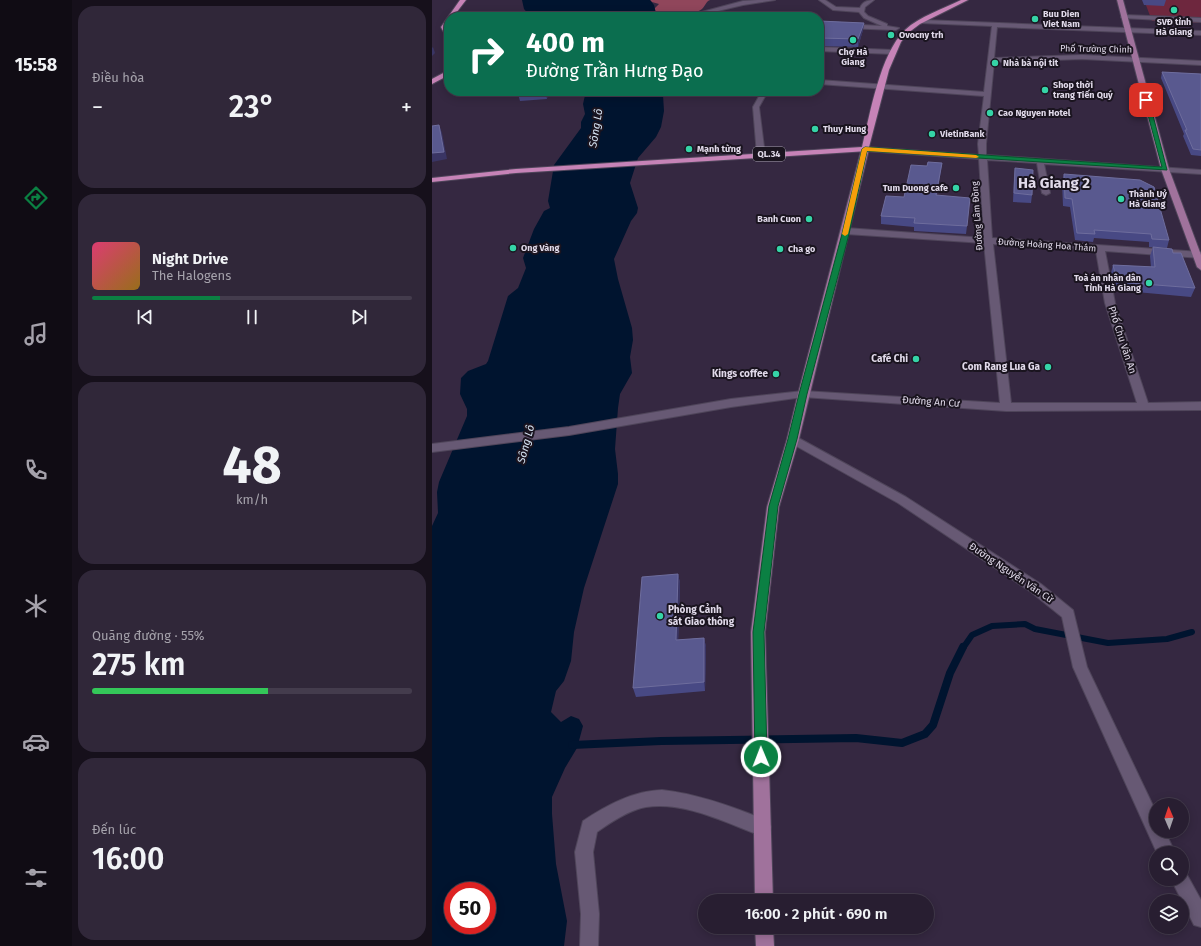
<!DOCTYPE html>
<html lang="vi">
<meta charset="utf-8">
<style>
:root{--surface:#281e31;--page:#302739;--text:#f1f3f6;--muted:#a5a2ab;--line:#443c4d;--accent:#0b8043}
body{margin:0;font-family:"Fira Sans",sans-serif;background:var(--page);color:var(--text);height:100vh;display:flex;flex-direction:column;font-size:15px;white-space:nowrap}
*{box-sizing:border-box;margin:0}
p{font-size:13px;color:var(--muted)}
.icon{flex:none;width:22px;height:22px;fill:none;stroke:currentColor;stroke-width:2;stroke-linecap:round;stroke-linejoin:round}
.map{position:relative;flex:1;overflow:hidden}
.sheet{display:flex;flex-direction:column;gap:6px;padding:6px;background:#16101b;width:360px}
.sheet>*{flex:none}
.banner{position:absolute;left:12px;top:12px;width:380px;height:84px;border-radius:16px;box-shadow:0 2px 10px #0003,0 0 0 1px var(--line);background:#0b6e4f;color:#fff;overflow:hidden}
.needle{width:26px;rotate:358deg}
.fabs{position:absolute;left:717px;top:798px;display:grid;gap:8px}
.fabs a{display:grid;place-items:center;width:40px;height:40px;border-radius:50%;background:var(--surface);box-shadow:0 2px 10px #0003,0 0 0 1px var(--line);font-size:20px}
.speed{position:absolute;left:12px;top:882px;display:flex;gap:8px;font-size:20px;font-weight:700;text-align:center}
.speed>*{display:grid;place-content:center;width:52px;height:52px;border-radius:50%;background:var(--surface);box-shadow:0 2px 10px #0003,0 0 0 1px var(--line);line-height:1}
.speed .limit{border:6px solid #d22;background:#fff;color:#111}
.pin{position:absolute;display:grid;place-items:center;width:34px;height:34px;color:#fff;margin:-17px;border-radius:8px;box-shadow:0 2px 6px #0006}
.me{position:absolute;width:44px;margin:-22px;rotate:359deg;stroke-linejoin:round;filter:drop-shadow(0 0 3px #0008)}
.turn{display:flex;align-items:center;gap:14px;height:84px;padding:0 16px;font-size:18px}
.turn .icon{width:52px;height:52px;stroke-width:2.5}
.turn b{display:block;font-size:28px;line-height:34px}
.big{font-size:30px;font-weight:600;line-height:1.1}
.sheet .tile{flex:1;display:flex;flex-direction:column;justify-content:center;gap:6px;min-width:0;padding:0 14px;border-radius:16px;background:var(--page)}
.sheet .dial{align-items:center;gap:0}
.dial b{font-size:52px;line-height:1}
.song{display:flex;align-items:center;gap:12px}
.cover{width:48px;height:48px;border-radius:6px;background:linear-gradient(135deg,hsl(340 70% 55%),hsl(40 70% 35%))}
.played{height:4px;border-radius:2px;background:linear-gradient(90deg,var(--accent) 40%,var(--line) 40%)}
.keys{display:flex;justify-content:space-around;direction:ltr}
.heat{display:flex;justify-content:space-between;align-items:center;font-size:22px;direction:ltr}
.charge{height:6px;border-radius:3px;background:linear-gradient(90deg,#34c759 55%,var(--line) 0)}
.trip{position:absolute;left:266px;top:894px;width:236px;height:40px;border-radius:20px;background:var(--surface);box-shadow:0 2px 10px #0003,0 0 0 1px var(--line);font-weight:600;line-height:40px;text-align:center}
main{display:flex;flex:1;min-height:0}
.tabs{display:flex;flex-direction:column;width:72px;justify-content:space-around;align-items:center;background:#100c14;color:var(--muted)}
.tabs .icon{width:28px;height:28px}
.tabs .on{color:var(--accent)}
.tabs b{font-size:18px;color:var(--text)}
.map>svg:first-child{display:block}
.green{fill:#6e273e}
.forest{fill:#90465b}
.water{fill:#00142f;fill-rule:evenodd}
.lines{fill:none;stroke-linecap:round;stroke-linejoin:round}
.stream-far1{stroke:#00142f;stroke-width:6}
.stream{stroke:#00142f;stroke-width:8}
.minor-casing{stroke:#4f455a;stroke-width:2}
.major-casing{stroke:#4f455a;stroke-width:2}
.highway-casing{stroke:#4f455a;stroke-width:2}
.minor{fill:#675974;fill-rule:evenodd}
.major{fill:#a0729c;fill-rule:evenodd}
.highway{fill:#c683b7;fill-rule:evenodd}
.wall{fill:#484984}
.shaded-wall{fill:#3a3564}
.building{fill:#59598f;stroke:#6e6d9d}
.route{fill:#0b8043;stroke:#07532c}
.slow{fill:#f59e0b}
.poi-dot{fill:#35d4a7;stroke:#1a141f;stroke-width:1.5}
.labels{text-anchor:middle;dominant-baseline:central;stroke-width:4;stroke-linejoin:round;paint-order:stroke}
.far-poi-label{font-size:9px;font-weight:bold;fill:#e1daea;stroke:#1a141f;text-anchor:start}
.far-street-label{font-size:9px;fill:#e1daea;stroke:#1a141f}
.shield{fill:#1a141f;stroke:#a59fad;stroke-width:1}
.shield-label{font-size:9px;font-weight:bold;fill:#e1daea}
.street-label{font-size:10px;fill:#e1daea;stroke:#1a141f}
.poi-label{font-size:10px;font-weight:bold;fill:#e1daea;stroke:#1a141f;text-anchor:end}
.water-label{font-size:11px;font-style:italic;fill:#d5e3f3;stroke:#1a141f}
.far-town-label{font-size:15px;font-weight:bold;fill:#e1daea;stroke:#1a141f}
</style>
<main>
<nav class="tabs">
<b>15:58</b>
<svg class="icon on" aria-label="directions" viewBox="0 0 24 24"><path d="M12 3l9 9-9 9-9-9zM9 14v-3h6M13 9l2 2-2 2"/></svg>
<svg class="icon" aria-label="music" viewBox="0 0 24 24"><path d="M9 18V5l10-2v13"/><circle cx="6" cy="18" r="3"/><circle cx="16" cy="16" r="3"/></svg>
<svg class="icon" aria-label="phone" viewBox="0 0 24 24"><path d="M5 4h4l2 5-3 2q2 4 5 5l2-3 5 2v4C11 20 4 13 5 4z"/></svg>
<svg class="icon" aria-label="climate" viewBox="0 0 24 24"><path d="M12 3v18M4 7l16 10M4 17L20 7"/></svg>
<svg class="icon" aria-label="car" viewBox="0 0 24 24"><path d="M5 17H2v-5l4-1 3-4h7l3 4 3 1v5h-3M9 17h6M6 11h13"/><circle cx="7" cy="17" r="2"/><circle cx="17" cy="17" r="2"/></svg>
<svg class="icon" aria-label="filters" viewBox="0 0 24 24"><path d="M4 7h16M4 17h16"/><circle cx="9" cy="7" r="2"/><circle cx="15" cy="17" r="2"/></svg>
</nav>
<section class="sheet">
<div class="tile"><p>Điều hòa</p>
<div class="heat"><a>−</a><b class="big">23°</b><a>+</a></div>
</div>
<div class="tile">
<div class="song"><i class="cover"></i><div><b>Night Drive</b><p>The Halogens</p></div></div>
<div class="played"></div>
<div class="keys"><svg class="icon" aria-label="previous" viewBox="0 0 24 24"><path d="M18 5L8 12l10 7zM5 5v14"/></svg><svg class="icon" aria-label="pause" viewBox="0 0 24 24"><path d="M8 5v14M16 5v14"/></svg><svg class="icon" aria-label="next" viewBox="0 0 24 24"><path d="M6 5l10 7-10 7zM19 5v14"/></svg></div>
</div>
<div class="tile dial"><b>48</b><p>km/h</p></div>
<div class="tile"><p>Quãng đường · 55%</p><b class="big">275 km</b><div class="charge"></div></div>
<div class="tile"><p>Đến lúc</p><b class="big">16:00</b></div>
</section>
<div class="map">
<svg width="769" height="946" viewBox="0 0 769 946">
<rect width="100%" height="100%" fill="#352841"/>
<path class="green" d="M 712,0 L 769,0 L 769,23 L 720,21 Z"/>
<path class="forest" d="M 218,0 L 278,0 L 276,1 C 274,3 272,7 270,9 C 261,16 236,17 224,17 L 222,9 L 227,4 L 220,2 Z"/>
<path class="water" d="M 90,0 L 218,0 L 222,5 L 225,17 L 99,17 L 92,9 Z
M 154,91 L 228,91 L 231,95 L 232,111 L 229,127 L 224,137 L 206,158 L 198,183 L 206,208 L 205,213 L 199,221 L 182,259 L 186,279 L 200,328 L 201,340 L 198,357 L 200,373 L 188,394 L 186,408 L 183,449 L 186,474 L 186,484 L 152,588 L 142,632 L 139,661 L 132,681 L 124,691 L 119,712 L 129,722 L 139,716 L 147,719 L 151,726 L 145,748 L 133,768 L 120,797 L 120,814 L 124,864 L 135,921 L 132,946 L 0,946 L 0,526 L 6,513 L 5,492 L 7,482 L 35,416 L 35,409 L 28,394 L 29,378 L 36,371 L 54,364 L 56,361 L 76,296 L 86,288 L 94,268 L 91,258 L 102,229 L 112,211 L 118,208 L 116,201 L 122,165 L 149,128 L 149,122 L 153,114 L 151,104 ZM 21,891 L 55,891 L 55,925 L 21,925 Z"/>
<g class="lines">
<path class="stream-far1" d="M 531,648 L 540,635 L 560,626 L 593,624 L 603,629 L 676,643 L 735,639 L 760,632"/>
<path class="stream" d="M 140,745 L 229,741 L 424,738 L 470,743 L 493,734 L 501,725 L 518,673 L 531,647"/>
<g class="minor-casing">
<path id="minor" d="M 325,0 L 343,0 L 311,5 L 269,15 L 266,13 L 311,1 Z
M 387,0 L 393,0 L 404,7 L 428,8 C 430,2 436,0 442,0 L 433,7 L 432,12 L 436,16 L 455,24 L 455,26 L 467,28 L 464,30 L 387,27 L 387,23 L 450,26 L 432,18 L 427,12 L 401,10 Z
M 692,15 L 769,18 L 769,22 L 690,18 L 689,17 Z
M 491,20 L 769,31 L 769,35 L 565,27 L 562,58 L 650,55 L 769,61 L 769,65 L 650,59 L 562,62 L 554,144 L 554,155 L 769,170 L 769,174 L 612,164 L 618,193 L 614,195 L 610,193 L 605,163 L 555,160 L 560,238 L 769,252 L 769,258 L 673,251 L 683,303 L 716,403 L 769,402 L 769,410 L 574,411 L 371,397 L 299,407 L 137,435 L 0,452 L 0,444 L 137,427 L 299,399 L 371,391 L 568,403 L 552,243 L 414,234 L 410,231 L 414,228 L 552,238 L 547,159 L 433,151 L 429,149 L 433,147 L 547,155 L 546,144 L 552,96 L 387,84 L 387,80 L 552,92 L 560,26 L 489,23 L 489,21 ZM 561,244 L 664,251 L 673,303 L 705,403 L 579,403 Z
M 387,47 L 461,50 L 464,52 L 461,54 L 387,51 Z
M 330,91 L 336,91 L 327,107 L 333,155 L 329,157 L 325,155 L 321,107 Z
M 361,435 L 474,497 L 609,584 L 641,610 L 655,667 L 724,812 L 724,831 L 733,831 L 743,853 L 725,853 L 641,667 L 630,617 L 599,592 L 466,503 L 357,442 L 355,439 L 357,436 Z
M 230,790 C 266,794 302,807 336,821 L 339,827 L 336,833 L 330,836 C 294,823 253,801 214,807 C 197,810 179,822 165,832 L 161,852 L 167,914 L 166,946 L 148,946 L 149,914 L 143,852 L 151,821 C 175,805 201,791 230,790 Z
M 750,871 L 754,873 L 769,900 L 769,927 L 762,925 L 739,879 L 750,879 Z"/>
</g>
<g class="major-casing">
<path id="major" d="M 685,0 L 691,0 L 737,169 L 769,255 L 769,270 L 765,267 L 729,169 Z
M 430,147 L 436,147 L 437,149 L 367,439 L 347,507 L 333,632 L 341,901 L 323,901 L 319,632 L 335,507 L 355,439 L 366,394 Z
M 323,927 L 341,927 L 342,946 L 324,946 Z"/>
</g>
<g class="highway-casing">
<path id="highway" d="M 28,0 L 34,0 L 21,17 L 17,17 L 17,23 L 15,27 L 17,36 C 12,34 11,31 9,27 Z
M 529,0 L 536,0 L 488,24 L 476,33 L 469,42 L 457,70 L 436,151 L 84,173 L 0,182 L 0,178 L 84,169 L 430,147 C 438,114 448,54 473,30 C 488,16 511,9 529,0 Z
M 17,70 L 17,75 L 0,84 L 0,79 Z"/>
</g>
<use href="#minor" class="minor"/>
<use href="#major" class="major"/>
<use href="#highway" class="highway"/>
</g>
<path class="wall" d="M 710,0 L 734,0 L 732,6 L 712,5 Z
M 387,21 L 432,23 L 431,30 L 426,47 L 387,46 Z
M 730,72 L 769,74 L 769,156 L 759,155 L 751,136 L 752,134 L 729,78 Z
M 87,91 L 116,91 L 115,99 L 88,101 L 86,94 Z
M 510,163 L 505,195 L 535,226 L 534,234 L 482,231 L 482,227 L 449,224 L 449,216 L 472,197 L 495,166 Z
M 583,168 L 600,195 L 599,203 L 581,202 L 582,176 Z
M 632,174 L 737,240 L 735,248 L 717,247 L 717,242 L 662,238 L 661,242 L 643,240 L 638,207 L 631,206 L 630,182 Z
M 721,247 L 741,253 L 763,288 L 759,297 L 682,290 L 679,273 L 681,265 L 719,267 L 718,256 Z
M 246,574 L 248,583 L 246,640 L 272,638 L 274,647 L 273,691 L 204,697 L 201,688 Z"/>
<path class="shaded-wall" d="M 432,23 L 431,30 L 426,47 L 426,39 Z
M 1,47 L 3,53 L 0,56 L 0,48 Z
M 113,91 L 116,91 L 115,99 L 113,92 Z
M 7,125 L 10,133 L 15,159 L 0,162 L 0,153 Z
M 510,163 L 509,171 L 503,203 L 504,195 Z
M 246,574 L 248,583 L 246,649 L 244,640 Z
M 272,638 L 274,647 L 273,691 L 272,682 Z"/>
<path class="building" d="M 387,21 L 432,23 L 426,39 L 387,38 Z
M 730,72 L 769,74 L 769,150 L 761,149 L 753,130 L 755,130 Z
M 87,91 L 113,91 L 113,92 L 86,94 Z
M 7,125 L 12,152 L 0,153 L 0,126 Z
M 496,162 L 510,163 L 504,195 L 538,198 L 535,226 L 482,223 L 483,218 L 449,216 L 454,196 L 472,197 L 479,165 L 495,166 Z
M 583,168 L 601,170 L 600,195 L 582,193 Z
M 632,174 L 708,180 L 722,187 L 737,240 L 720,239 L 719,234 L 662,230 L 663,234 L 645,233 L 640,199 L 633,198 Z
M 721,247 L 740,249 L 741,253 L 749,253 L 763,288 L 685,282 L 681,265 L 723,267 Z
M 246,574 L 244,640 L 272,638 L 272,682 L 201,688 L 210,577 Z"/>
<path class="route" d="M 714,98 L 717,100 L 735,170 L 435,151 L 417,234 L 375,394 L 365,439 L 346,506 L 332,632 L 335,757 L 333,761 L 329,763 L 324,761 L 323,757 L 321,632 L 337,506 L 356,439 L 367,394 L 410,234 L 430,149 L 433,147 L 730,167 L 712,100 Z"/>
<path class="slow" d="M 433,147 L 544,155 L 547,157 L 544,158 L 435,151 L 416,234 L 413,236 L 410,234 L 430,149 Z"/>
<g class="poi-dot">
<circle cx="742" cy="10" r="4"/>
<circle cx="603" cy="19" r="4"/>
<circle cx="459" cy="35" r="4"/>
<circle cx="421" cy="40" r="4"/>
<circle cx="563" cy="63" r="4"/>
<circle cx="613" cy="90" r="4"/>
<circle cx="558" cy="113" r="4"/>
<circle cx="383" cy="129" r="4"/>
<circle cx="500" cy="134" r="4"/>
<circle cx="257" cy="149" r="4"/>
<circle cx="524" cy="188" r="4"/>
<circle cx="689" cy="199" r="4"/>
<circle cx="377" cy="219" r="4"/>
<circle cx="81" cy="248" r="4"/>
<circle cx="348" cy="249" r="4"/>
<circle cx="717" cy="283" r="4"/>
<circle cx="484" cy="359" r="4"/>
<circle cx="616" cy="367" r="4"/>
<circle cx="344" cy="374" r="4"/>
<circle cx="228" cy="616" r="4"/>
</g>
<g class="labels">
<g class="far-poi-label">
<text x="611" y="14">Buu Dien<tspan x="611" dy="10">Viet Nam</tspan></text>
<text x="742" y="22" text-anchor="middle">SVĐ tỉnh<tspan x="742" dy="10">Hà Giang</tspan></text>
<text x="467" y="35">Ovocny trh</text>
<text x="421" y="52" text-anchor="middle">Chợ Hà<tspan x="421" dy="10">Giang</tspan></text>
<text x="571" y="63">Nhà bà nội tit</text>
<text x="621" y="85">Shop thời<tspan x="621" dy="10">trang Tiến Quý</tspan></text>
<text x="566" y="113">Cao Nguyen Hotel</text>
<text x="391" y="129">Thuy Hung</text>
<text x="508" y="134">VietinBank</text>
<text x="265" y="149">Mạnh từng</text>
<text x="516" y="188" text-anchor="end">Tum Duong cafe</text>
<text x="697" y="194">Thành Uỷ<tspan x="697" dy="10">Hà Giang</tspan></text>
<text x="369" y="219" text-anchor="end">Banh Cuon</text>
<text x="89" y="248">Ong Vàng</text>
<text x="356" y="249">Cha go</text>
<text x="709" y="278" text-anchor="end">Toà án nhân dân<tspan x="709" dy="10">Tỉnh Hà Giang</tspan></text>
</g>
<g class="far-street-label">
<text transform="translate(664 49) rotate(1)">Phố Trường Chinh</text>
<text transform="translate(545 216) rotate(-94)">Đường Lâm Đồng</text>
<text transform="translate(615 245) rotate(4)">Đường Hoàng Hoa Thám</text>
</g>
<rect class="shield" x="321" y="147" width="32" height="14" rx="3"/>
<g class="shield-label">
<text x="337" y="154">QL.34</text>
</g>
<g class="street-label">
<text transform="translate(690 340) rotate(72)">Phố Chu Văn An</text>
<text transform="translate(499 402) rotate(4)">Đường An Cư</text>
<text transform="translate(579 573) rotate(34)">Đường Nguyễn Văn Cừ</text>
</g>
<g class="poi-label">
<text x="476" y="359">Café Chi</text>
<text x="608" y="367">Com Rang Lua Ga</text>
<text x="336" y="374">Kings coffee</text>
<text x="236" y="610" text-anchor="start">Phòng Cảnh<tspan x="236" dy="12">sát Giao thông</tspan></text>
</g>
<g class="water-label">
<text transform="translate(164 128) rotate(-81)">Sông Lô</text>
<text transform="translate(94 444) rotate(-75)">Sông Lô</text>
</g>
<g class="far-town-label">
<text x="622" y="183">Hà Giang 2</text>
</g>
</g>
</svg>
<div class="fabs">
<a><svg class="needle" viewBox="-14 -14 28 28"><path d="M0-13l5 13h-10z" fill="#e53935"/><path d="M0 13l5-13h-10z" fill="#a5a2ab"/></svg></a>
<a><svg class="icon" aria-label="search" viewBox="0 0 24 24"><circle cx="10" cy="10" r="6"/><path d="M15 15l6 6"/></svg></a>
<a><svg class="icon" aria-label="layers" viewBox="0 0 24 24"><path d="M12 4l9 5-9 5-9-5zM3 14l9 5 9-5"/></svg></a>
</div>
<div class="speed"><div class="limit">50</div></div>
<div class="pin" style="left:714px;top:100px;background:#d93025"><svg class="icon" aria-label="arrive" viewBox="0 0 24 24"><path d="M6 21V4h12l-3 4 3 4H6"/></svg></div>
<svg class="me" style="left:329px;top:757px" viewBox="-20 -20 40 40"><circle r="17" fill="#0b8043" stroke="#fff" stroke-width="3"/><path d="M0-11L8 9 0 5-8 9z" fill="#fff"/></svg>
<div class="trip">16:00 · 2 phút · 690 m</div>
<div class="banner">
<div class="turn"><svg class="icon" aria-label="right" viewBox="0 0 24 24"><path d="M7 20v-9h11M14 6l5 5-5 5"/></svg><div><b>400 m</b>Đường Trần Hưng Đạo</div></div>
</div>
</div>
</main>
